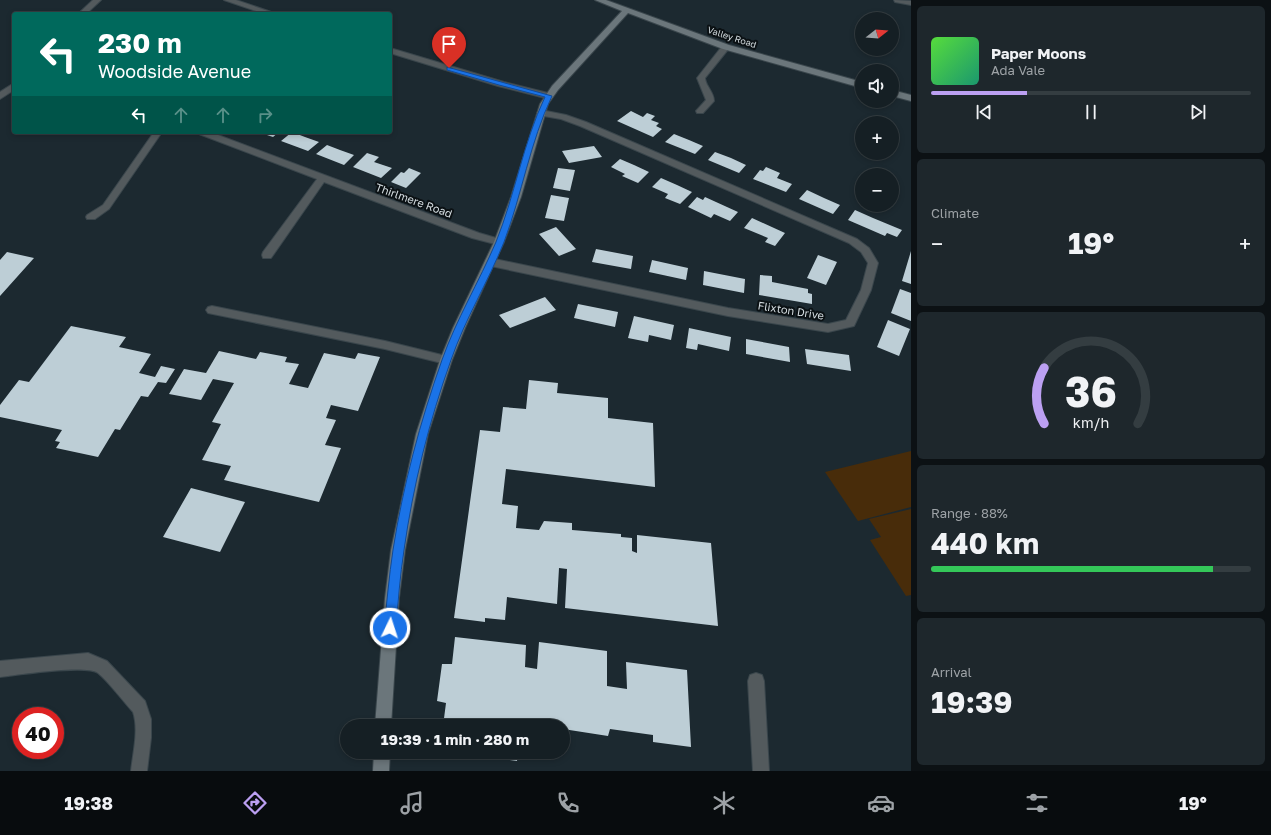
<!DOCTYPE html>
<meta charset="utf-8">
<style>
:root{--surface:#151f24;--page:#1e272c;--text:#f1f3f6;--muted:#9da2a6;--line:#343d41;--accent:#bca0f2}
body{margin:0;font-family:"Golos Text",sans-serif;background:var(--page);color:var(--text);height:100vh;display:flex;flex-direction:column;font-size:15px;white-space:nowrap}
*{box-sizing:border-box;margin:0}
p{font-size:13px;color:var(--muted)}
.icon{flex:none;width:22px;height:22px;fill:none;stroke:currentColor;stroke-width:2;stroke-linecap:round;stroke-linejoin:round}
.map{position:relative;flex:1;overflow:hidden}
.sheet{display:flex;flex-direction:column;gap:6px;padding:6px;background:#0c1114;width:360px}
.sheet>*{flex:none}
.guide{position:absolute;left:12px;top:12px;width:380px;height:122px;border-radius:4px;box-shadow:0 2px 6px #0003,0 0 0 1px var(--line);background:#00695c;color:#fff;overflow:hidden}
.needle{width:26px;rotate:73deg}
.controls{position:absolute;left:855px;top:12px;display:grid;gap:8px}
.controls a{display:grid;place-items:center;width:44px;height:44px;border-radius:50%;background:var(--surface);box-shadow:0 2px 6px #0003,0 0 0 1px var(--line);font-size:20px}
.speed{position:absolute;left:12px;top:707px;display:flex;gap:8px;font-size:20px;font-weight:700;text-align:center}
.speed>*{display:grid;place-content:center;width:52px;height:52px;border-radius:50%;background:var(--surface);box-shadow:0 2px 6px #0003,0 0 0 1px var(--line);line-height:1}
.speed .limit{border:6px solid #d22;background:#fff;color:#111}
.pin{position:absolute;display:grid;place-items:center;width:34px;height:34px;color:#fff;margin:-41px -17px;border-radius:50% 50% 50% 0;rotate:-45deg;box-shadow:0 0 4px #0007}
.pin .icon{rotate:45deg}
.me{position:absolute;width:44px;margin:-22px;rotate:4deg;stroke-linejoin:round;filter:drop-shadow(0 0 3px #0008)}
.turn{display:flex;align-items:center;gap:14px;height:84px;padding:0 20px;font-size:18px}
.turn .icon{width:52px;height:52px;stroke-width:2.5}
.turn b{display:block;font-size:28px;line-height:34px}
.lanes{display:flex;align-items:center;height:38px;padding:0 20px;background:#0003;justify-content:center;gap:20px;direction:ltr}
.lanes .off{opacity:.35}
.big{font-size:30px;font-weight:700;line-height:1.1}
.sheet .widget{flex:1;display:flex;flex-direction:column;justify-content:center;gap:6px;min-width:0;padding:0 14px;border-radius:6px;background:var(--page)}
.sheet .dial{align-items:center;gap:0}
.dial svg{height:104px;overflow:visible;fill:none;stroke:var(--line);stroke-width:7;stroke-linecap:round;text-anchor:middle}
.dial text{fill:var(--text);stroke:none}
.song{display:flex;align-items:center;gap:12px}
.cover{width:48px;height:48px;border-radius:6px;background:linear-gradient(135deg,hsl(110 70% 55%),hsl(160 70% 35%))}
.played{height:4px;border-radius:2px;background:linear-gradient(90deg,var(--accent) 30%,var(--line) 30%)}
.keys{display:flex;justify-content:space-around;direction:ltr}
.heat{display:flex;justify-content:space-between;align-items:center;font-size:22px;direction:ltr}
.charge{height:6px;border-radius:3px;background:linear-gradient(90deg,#34c759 88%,var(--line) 0)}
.trip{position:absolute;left:340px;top:719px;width:230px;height:40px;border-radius:20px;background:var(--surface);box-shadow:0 2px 6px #0003,0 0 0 1px var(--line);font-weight:700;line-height:40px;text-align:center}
.tabs{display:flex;height:64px;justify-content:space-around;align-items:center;background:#080c0e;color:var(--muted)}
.tabs .icon{width:28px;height:28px}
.tabs .active{color:var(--accent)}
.tabs b{font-size:18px;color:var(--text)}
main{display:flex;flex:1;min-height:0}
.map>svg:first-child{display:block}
.green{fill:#482c0a}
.building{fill:#bdced6}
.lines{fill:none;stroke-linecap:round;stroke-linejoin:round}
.lane-casing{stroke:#3a464c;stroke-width:2}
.street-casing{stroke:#3a464c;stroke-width:2}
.secondary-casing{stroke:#3a464c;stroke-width:2}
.lane{fill:#535a5d;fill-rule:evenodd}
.street{fill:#535a5d;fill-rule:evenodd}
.secondary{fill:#6b767b;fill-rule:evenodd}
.route{fill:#1a73e8;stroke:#114b97}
.labels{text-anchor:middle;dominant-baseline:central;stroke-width:4;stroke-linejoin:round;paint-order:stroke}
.far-street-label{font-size:9px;fill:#d5dde1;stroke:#0b1114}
.street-label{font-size:11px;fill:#d5dde1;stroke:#0b1114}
</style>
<main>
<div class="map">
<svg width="911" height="771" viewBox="0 0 911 771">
<rect width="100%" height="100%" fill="#1c2930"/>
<path class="green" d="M 911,451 L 911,507 L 858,521 L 825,472 Z
M 911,509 L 911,595 L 906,596 L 870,540 L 881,537 L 869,519 Z"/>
<path class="building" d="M 631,111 L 643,117 L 647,113 L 655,116 L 651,120 L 659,123 L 656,126 L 662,129 L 653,137 L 617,121 Z
M 258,132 L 279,132 L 273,137 Z
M 292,132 L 305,137 L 319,142 L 308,151 L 281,141 Z
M 674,134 L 689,140 L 703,146 L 695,154 L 665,142 Z
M 327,145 L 340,150 L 354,155 L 344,165 L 316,154 Z
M 594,146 L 602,157 L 569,163 L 562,151 Z
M 715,152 L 731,158 L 746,165 L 739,173 L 708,160 Z
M 367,153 L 379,157 L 374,162 L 392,168 L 381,178 L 353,167 Z
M 620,159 L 634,165 L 649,172 L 638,183 L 622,176 L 625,174 L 611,167 Z
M 766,167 L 780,173 L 777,178 L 792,184 L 786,192 L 753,179 L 760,170 L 763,171 Z
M 409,168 L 421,173 L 406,188 L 391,182 L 401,172 L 404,173 Z
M 558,168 L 575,170 L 570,191 L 553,188 Z
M 661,178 L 677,185 L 692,192 L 680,204 L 665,198 L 668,194 L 652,187 Z
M 807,190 L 824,198 L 840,205 L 833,214 L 799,199 Z
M 551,195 L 569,198 L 564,221 L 545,218 Z
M 697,197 L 703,200 L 705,197 L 738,212 L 730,221 L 714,214 L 711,218 L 688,207 Z
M 855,210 L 873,218 L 902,230 L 897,237 L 887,233 L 885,236 L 848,220 Z
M 752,218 L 785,233 L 775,246 L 765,242 L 768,238 L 744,228 Z
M 556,227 L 576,249 L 559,256 L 539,234 Z
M 596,249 L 633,256 L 631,269 L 592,262 Z
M 911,251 L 911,284 L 902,281 Z
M 7,252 L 34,258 L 0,296 L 0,260 Z
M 818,255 L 837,262 L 826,285 L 807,278 Z
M 652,260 L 688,268 L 686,280 L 649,272 Z
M 704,271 L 745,279 L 744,293 L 703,285 Z
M 760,275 L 772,276 L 772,282 L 808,289 L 808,293 L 812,294 L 812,304 L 759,295 Z
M 900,289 L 911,293 L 911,321 L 891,313 Z
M 545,297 L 556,310 L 510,328 L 499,315 Z
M 578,304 L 618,312 L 615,327 L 574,318 Z
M 634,316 L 674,325 L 671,340 L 649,335 L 648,342 L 628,338 Z
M 888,320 L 910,329 L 899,356 L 877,347 Z
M 71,326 L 126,337 L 119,347 L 151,354 L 139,373 L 155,377 L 161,366 L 175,369 L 166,383 L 158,382 L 148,397 L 141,396 L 120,430 L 115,429 L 98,457 L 56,448 L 60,442 L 55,441 L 62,430 L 0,417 L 0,405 L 19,380 L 29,382 Z
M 689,328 L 731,337 L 729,351 L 698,344 L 697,350 L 686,348 Z
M 746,339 L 789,347 L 790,362 L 746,354 Z
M 805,349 L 849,355 L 851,371 L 807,364 Z
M 219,351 L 256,359 L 260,352 L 287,357 L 285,362 L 299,364 L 289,384 L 308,388 L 324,353 L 355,359 L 358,353 L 380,357 L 358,411 L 331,405 L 326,418 L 336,420 L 325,445 L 341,448 L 319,502 L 224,480 L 231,466 L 202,460 L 221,424 L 212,422 L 234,383 L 213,379 L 201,400 L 169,394 L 184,369 L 206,373 Z
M 529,380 L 558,383 L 557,393 L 608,398 L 608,418 L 653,423 L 655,487 L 506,469 L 502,504 L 518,506 L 516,528 L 539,530 L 544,521 L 572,523 L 572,530 L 621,534 L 621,537 L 632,538 L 632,551 L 637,553 L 637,535 L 711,543 L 718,626 L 565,608 L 567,569 L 559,568 L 557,604 L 507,597 L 505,620 L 485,618 L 485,622 L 454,618 L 480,430 L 500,432 L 503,407 L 526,409 Z
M 191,488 L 245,502 L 220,552 L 163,537 Z
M 455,637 L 526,645 L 525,667 L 537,669 L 539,642 L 607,651 L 607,686 L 627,689 L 626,662 L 687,670 L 691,747 L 653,742 L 653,735 L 610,729 L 608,736 L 563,729 L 563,726 L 533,725 L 533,726 L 443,726 L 446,703 L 437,701 L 442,664 L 452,664 Z
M 455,752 L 518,752 L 517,761 Z"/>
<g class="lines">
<g class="lane-casing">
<path id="lane" d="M 212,306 L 385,341 L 446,356 L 450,357 L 452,360 L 450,363 L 446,364 L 385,349 L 208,313 L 206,310 L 208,307 Z
M 756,673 L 762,675 L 764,681 L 769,771 L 753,771 L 748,681 L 750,675 Z"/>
</g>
<g class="street-casing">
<path id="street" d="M 93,0 L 101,0 L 86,14 L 78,14 Z
M 224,0 L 236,0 L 277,14 L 265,14 Z
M 894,0 L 911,1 L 911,5 L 895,2 Z
M 723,45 L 726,45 L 730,47 L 705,78 C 706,87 714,92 714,101 L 703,113 L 697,113 L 696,111 L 706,100 L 697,78 Z
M 390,48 L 504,82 L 552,94 L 553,96 L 549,99 L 498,86 L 390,53 Z
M 14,83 L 14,90 L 0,99 L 0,92 Z
M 541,110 L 566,115 L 586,122 L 857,239 L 869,248 L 878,263 L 871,290 L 854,326 L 828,332 L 728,316 L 486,265 L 485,262 L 486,259 L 490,258 L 728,308 L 828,324 L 846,320 L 861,290 L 868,263 L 861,252 L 849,243 L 580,126 L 561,119 L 538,115 L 537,113 Z
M 154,132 L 162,132 L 109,209 L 95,219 L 87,219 L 86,217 L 87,215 L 103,205 Z
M 198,132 L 210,132 L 479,233 L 503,240 L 504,242 L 499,245 L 472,238 L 324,182 L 271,258 L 263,258 L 262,255 L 263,252 L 317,179 L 199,134 Z
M 88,653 L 107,661 L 145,701 L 151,719 L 151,738 L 147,771 L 131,771 C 133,752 139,730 133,712 C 122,700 109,682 98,673 C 86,664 17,675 0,677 L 0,661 Z"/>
</g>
<g class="secondary-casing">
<path id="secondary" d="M 595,0 L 606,0 L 729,45 L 862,82 L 862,88 L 723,49 L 628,13 L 558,90 L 548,104 L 521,197 L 504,242 L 465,328 L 452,360 L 428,434 L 405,550 L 399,598 L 391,726 L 375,726 L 385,598 L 391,550 L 416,434 L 440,360 L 453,328 L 494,242 L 511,197 L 540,104 L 552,86 L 622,11 Z
M 892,90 L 911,95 L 911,101 L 892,96 Z
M 374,752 L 390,752 L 389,771 L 373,771 Z"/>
</g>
<use href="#lane" class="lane"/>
<use href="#street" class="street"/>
<use href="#secondary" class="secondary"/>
</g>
<path class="route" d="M 447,67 L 552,96 C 530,142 522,194 504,242 C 488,282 465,319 451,360 C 429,421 413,486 404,550 C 400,576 398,602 396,628 L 394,632 L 390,634 L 386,632 L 384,628 C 387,602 389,576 393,550 C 403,486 420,422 442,360 C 456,320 479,282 496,242 C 515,195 523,143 545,97 L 499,85 L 447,70 Z"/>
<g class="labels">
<g class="far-street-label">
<text transform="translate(732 37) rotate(18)">Valley Road</text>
</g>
<g class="street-label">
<text transform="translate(414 200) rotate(20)">Thirlmere Road</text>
<text transform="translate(791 310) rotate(9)">Flixton Drive</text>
</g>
</g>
</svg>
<div class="controls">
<a><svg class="needle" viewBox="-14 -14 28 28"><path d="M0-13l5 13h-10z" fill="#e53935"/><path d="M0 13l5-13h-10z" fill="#9da2a6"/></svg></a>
<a><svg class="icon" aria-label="sound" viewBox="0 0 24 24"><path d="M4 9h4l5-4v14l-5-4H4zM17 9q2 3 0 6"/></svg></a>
<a>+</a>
<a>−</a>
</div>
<div class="speed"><div class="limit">40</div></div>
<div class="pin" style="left:449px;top:68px;background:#d93025"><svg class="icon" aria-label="arrive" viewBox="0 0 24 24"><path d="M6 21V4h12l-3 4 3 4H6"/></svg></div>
<svg class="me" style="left:390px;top:628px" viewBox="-20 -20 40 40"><circle r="17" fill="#1a73e8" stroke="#fff" stroke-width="3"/><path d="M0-11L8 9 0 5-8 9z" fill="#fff"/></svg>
<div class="trip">19:39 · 1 min · 280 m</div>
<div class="guide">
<div class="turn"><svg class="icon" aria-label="left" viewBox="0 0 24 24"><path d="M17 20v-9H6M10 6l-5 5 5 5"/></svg><div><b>230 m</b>Woodside Avenue</div></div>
<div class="lanes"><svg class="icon" aria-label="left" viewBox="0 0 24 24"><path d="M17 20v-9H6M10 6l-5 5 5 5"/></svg><svg class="icon off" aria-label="ahead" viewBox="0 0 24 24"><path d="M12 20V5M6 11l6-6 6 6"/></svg><svg class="icon off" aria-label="ahead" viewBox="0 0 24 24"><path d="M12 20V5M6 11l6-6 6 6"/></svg><svg class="icon off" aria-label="right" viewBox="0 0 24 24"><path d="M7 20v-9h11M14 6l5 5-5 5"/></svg></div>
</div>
</div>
<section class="sheet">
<div class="widget">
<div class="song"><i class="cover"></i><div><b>Paper Moons</b><p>Ada Vale</p></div></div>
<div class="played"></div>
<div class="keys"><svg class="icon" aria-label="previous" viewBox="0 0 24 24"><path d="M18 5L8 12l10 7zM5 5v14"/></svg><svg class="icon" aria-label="pause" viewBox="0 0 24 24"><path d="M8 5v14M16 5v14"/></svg><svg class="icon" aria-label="next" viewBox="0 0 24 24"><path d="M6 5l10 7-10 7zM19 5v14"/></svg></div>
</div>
<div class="widget"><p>Climate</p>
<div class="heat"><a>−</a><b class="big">19°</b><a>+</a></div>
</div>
<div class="widget dial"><svg viewBox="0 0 100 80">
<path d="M14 69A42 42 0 1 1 86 69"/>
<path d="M14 69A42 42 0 0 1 14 26" stroke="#bca0f2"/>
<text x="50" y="56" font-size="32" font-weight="700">36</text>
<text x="50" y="72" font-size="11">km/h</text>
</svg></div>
<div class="widget"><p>Range · 88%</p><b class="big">440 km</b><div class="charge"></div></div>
<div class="widget"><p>Arrival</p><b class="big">19:39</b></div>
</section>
</main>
<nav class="tabs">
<b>19:38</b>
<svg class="icon active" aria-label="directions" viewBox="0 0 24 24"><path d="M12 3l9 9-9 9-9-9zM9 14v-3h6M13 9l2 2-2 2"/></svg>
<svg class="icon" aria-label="music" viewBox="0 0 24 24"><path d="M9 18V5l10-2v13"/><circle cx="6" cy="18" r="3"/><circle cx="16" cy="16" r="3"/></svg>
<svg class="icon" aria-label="phone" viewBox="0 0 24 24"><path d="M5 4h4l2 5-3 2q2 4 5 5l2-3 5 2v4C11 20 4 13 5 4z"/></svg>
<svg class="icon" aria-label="climate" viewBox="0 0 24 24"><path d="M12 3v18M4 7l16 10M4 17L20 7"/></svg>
<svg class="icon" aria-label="car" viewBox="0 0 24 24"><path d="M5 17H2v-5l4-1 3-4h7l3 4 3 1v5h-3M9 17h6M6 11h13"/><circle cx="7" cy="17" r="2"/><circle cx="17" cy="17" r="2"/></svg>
<svg class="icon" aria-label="filters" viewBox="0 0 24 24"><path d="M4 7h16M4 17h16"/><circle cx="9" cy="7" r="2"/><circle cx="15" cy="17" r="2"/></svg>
<b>19°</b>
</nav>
